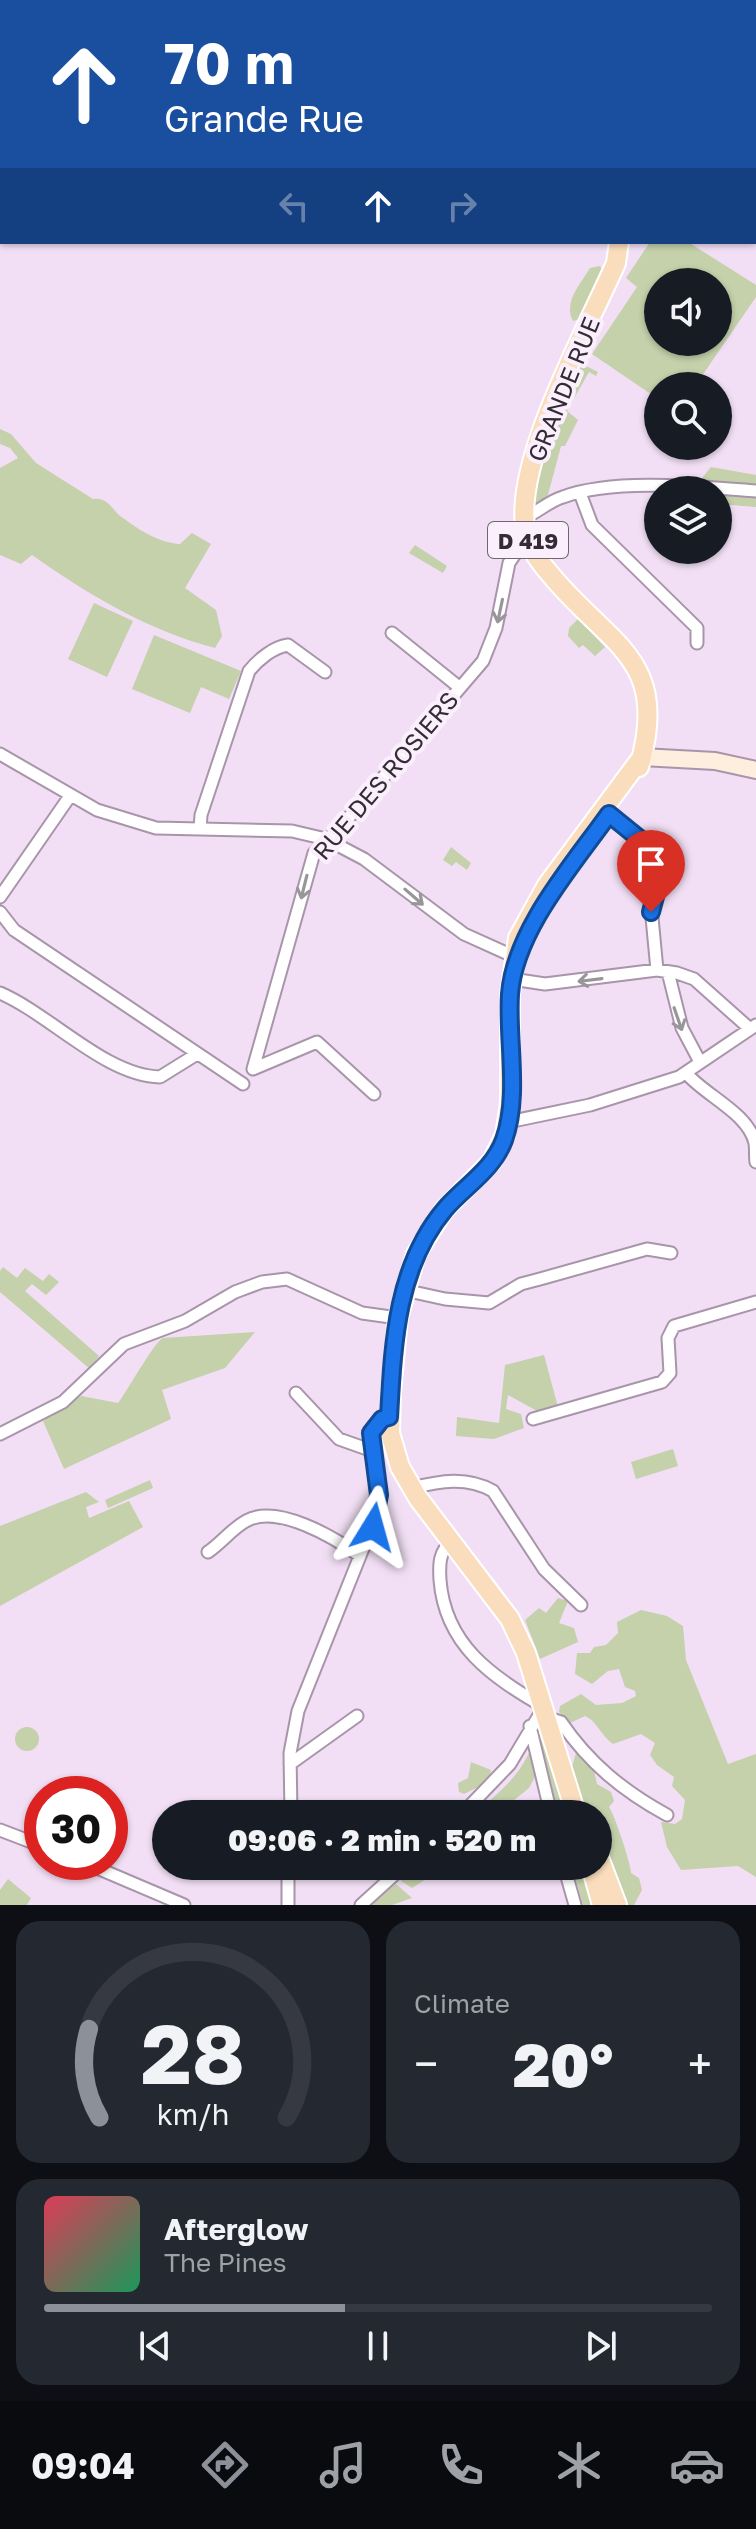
<!DOCTYPE html>
<meta charset="utf-8">
<style>
:root{--surface:#171b24;--page:#242831;--text:#f1f3f6;--muted:#9ea1a6;--line:#363941;--accent:#8c9099}
body{margin:0;font-family:"Golos Text",sans-serif;background:var(--page);color:var(--text);height:100vh;display:flex;flex-direction:column;font-size:30px;white-space:nowrap}
*{box-sizing:border-box;margin:0}
p{font-size:26px;color:var(--muted)}
.icon{flex:none;width:44px;height:44px;fill:none;stroke:currentColor;stroke-width:2;stroke-linecap:round;stroke-linejoin:round}
.map{position:relative;height:1905px;overflow:hidden}
.details{display:flex;flex-direction:column;gap:16px;padding:16px;background:#0d0f14;flex:1}
.details>*{flex:none}
.guide{position:absolute;left:0px;top:0px;width:756px;height:244px;box-shadow:0 2px 6px #0004;background:#1a4fa0;color:#fff;overflow:hidden}
.fabs{position:absolute;left:644px;top:268px;display:grid;gap:16px}
.fabs a{display:grid;place-items:center;width:88px;height:88px;border-radius:50%;background:var(--surface);box-shadow:0 2px 6px #0004;font-size:40px}
.speed{position:absolute;left:24px;top:1776px;display:flex;gap:16px;font-size:40px;font-weight:700;text-align:center}
.speed>*{display:grid;place-content:center;width:104px;height:104px;border-radius:50%;background:var(--surface);box-shadow:0 2px 6px #0004;line-height:1}
.speed .limit{border:12px solid #d22;background:#fff;color:#111}
.pin{position:absolute;display:grid;place-items:center;width:68px;height:68px;color:#fff;margin:-82px -34px;border-radius:50% 50% 50% 0;rotate:-45deg;box-shadow:0 0 8px #0007}
.pin .icon{rotate:45deg}
.me{position:absolute;width:88px;margin:-44px;rotate:8deg;stroke-linejoin:round;filter:drop-shadow(0 0 6px #0008)}
.turn{display:flex;align-items:center;gap:28px;height:168px;padding:0 32px;font-size:36px}
.turn .icon{width:104px;height:104px;stroke-width:2.5}
.turn b{display:block;font-size:56px;line-height:68px}
.lanes{display:flex;align-items:center;height:76px;padding:0 32px;background:#0003;justify-content:center;gap:40px;direction:ltr}
.lanes .off{opacity:.35}
.big{font-size:60px;font-weight:800;line-height:1.1}
.details .card{flex:1;display:flex;flex-direction:column;justify-content:center;gap:12px;min-width:0;padding:0 28px;border-radius:24px;background:var(--page)}
.details .dial{align-items:center;gap:0}
.dial svg{height:208px;overflow:visible;fill:none;stroke:var(--line);stroke-width:7;stroke-linecap:round;text-anchor:middle}
.dial text{fill:var(--text);stroke:none}
.song{display:flex;align-items:center;gap:24px}
.cover{width:96px;height:96px;border-radius:12px;background:linear-gradient(135deg,hsl(350 70% 55%),hsl(150 70% 35%))}
.played{height:8px;border-radius:4px;background:linear-gradient(90deg,var(--accent) 45%,var(--line) 45%)}
.keys{display:flex;justify-content:space-around;direction:ltr}
.heat{display:flex;justify-content:space-between;align-items:center;font-size:44px;direction:ltr}
.details .tiles{flex:1;display:grid;gap:16px;grid-template-columns:1fr 1fr}
.card:last-child{grid-column:span 2}
.trip{position:absolute;left:152px;top:1800px;width:460px;height:80px;border-radius:40px;background:var(--surface);box-shadow:0 2px 6px #0004;font-weight:800;line-height:80px;text-align:center}
.menu{display:flex;height:128px;justify-content:space-around;align-items:center;background:#090b0e;color:var(--muted)}
.menu .icon{width:56px;height:56px}
.menu .selected{color:var(--accent)}
.menu b{font-size:36px;color:var(--text)}
.map>svg:first-child{display:block}
.green{fill:#c4d1ab;fill-rule:evenodd}
.lines{fill:none;stroke-linecap:round;stroke-linejoin:round}
.street-casing{stroke:#a895aa;stroke-width:15}
.secondary-casing{stroke:#a895aa;stroke-width:20}
.primary-casing{stroke:#fff;stroke-width:22}
.street{stroke:#fff;stroke-width:11}
.secondary{stroke:#fdeede;stroke-width:16}
.primary{stroke:#faddbc;stroke-width:18}
.oneway{stroke:#99969a}
.route-casing{stroke:#114b97;stroke-width:20}
.route{stroke:#1a73e8;stroke-width:14}
.labels{text-anchor:middle;dominant-baseline:central;stroke-width:8;stroke-linejoin:round;paint-order:stroke}
.shield{fill:#fbeffd;stroke:#6f6670;stroke-width:2}
.shield-label{font-size:22px;font-weight:bold;fill:#332c34}
.street-label{font-size:24px;fill:#332c34;stroke:#fbeffd}
</style>
<div class="map">
<svg width="756" height="1905" viewBox="0 0 756 1905">
<rect width="100%" height="100%" fill="#f2dff5"/>
<path class="green" d="M 0,0 L 346,0 L 347,2 L 2,2 L 2,207 Z
M 650,242 L 688,242 L 756,285 L 756,297 L 695,386 L 658,386 L 658,399 L 592,354 L 637,287 L 626,278 ZM 658,282 L 718,282 L 718,342 L 658,342 Z
M 600,266 L 604,273 L 580,319 L 573,321 C 563,302 580,285 590,268 Z
M 582,364 L 598,372 L 596,376 L 589,372 L 567,411 L 578,420 L 565,446 L 561,446 L 548,495 L 537,505 L 532,498 L 549,430 Z
M 0,429 L 11,434 L 36,463 L 93,499 C 109,497 111,510 123,518 C 139,530 160,543 180,544 L 192,533 L 211,544 L 185,588 L 216,610 L 222,636 L 215,648 C 149,631 87,594 32,555 L 21,564 L 0,555 L 0,468 L 18,458 L 10,448 L 0,444 Z
M 711,467 L 756,475 L 756,486 L 709,482 L 702,478 Z
M 718,494 L 756,496 L 756,507 L 718,504 Z
M 415,545 L 447,566 L 443,573 L 409,553 Z
M 94,603 L 133,621 L 107,677 L 68,659 Z
M 578,619 L 605,647 L 595,656 L 583,645 L 579,648 L 568,636 L 569,628 Z
M 154,635 L 241,671 L 229,699 L 201,687 L 190,713 L 132,689 Z
M 451,847 L 471,863 L 467,870 L 456,862 L 452,866 L 443,860 Z
M 3,1267 L 17,1278 L 25,1268 L 43,1281 L 49,1274 L 59,1282 L 46,1295 L 32,1284 L 25,1291 L 99,1356 L 90,1369 L 0,1292 L 0,1271 Z
M 255,1332 L 225,1368 L 162,1390 L 171,1419 L 64,1469 L 43,1421 L 81,1396 L 118,1403 C 128,1390 154,1342 163,1338 Z
M 544,1355 L 558,1407 L 539,1412 L 508,1395 L 506,1409 L 521,1414 L 524,1428 L 494,1439 L 456,1436 L 457,1417 L 499,1423 L 505,1365 Z
M 673,1449 L 678,1466 L 636,1479 L 631,1462 Z
M 150,1480 L 153,1488 L 108,1508 L 105,1500 Z
M 86,1492 L 99,1502 L 86,1507 L 89,1518 L 129,1501 L 143,1527 L 0,1606 L 0,1526 Z
M 558,1598 L 568,1601 L 559,1623 L 574,1628 L 578,1642 L 540,1659 L 525,1620 L 539,1608 L 546,1613 Z
M 641,1610 L 667,1616 L 683,1626 L 686,1660 L 728,1764 L 756,1754 L 756,1877 L 738,1866 L 681,1870 L 667,1847 L 661,1822 L 675,1824 L 682,1819 L 685,1800 L 672,1786 L 674,1777 L 657,1765 L 650,1755 L 655,1743 L 641,1734 L 613,1744 C 601,1736 597,1721 585,1716 L 570,1723 L 559,1712 L 560,1706 L 581,1694 L 596,1705 L 622,1703 L 636,1696 L 635,1691 L 625,1687 L 619,1669 L 608,1671 L 592,1684 L 575,1674 L 577,1653 L 590,1653 L 594,1647 L 606,1645 L 618,1633 L 617,1622 Z
M15 1739a12 12 0 1 1 24 0a12 12 0 1 1-24 0Z
M 544,1739 L 567,1814 L 557,1814 L 539,1742 Z
M 531,1749 L 537,1773 L 529,1788 L 497,1814 L 476,1814 C 499,1790 515,1783 531,1749 Z
M 576,1753 L 580,1753 L 593,1766 L 597,1784 L 611,1792 L 614,1801 L 609,1807 C 614,1813 631,1864 631,1873 L 639,1878 L 642,1890 L 634,1905 L 623,1905 C 605,1879 598,1845 598,1814 L 587,1814 L 571,1770 Z
M 471,1762 L 491,1770 L 488,1782 L 464,1794 L 459,1792 L 458,1783 L 468,1778 Z
M 410,1866 L 434,1866 L 426,1879 L 412,1888 L 401,1881 L 400,1876 Z
M 572,1866 L 584,1866 L 596,1905 L 583,1905 Z
M 8,1879 L 31,1898 L 27,1905 L 0,1905 L 0,1890 Z
M 396,1884 L 412,1898 L 392,1905 L 368,1905 Z"/>
<g class="lines">
<g class="street-casing">
<path id="street" d="M 580,493 L 592,525 L 697,628 L 697,643
M 524,518 C 538,512 549,501 563,497 C 614,478 701,487 756,491
M 392,633 L 459,687
M 0,754 L 97,810 L 156,828 L 292,831 L 326,839 L 364,859 L 464,934 L 517,958
M 609,814 L 646,844 L 662,870 L 651,907 L 657,970
M 200,829 L 201,815 L 249,671 C 258,660 273,647 288,645 L 325,672
M 0,897 L 70,796
M 0,912 L 14,930 L 243,1084
M 668,972 L 682,1028 L 700,1062
M 512,979 L 545,984 L 657,970 L 677,973 L 694,979 L 749,1028
M 0,993 C 51,1015 106,1076 160,1077 L 197,1054
M 253,1069 L 314,853 L 345,822 L 483,661 L 496,628 L 509,563 L 517,551 L 530,545
M 253,1069 L 317,1042 L 374,1094
M 687,1074 C 706,1096 748,1113 755,1143 C 756,1149 755,1156 756,1162
M 508,1122 L 590,1105 L 679,1077 L 756,1025
M 404,1290 L 445,1299 L 489,1303 L 521,1284 L 540,1279 L 647,1249 L 671,1253
M 296,1393 L 339,1439 L 370,1450
M 533,1419 L 662,1382 L 670,1373 L 668,1338 L 674,1326 L 756,1302
M 0,1434 L 63,1402 L 124,1344 L 185,1321 L 235,1292 L 262,1282 L 287,1279 L 362,1313 L 398,1318
M 412,1488 C 440,1481 467,1476 493,1491 L 544,1569 L 581,1605
M 452,1542 C 439,1551 439,1564 440,1580 C 445,1645 492,1677 544,1707 L 510,1764 L 462,1814
M 208,1552 C 221,1543 233,1528 246,1521 C 277,1503 335,1538 360,1556
M 548,1718 L 561,1722 C 589,1763 623,1791 667,1815
M 530,1726 L 551,1814
M 290,1764 L 357,1716
M 291,1814 L 290,1753 L 298,1711 L 378,1511 L 378,1483 L 370,1450 L 371,1433 L 382,1419 L 389,1417
M 0,1830 L 42,1846
M 83,1862 L 184,1905
M 564,1866 L 575,1905
M 288,1905 L 288,1866
M 361,1905 L 404,1866"/>
</g>
<g class="secondary-casing">
<path id="secondary" d="M 642,757 L 715,761 L 756,770"/>
</g>
<g class="primary-casing">
<path id="primary" d="M 446,0 L 447,2
M 619,242 L 616,263 C 587,329 516,457 525,526 C 528,546 537,559 550,574 C 609,646 671,658 639,767
M 576,1814 L 526,1653 L 510,1619 L 418,1498 L 400,1467 L 390,1433 L 391,1393 L 398,1318 L 416,1254 L 444,1210 L 492,1161 L 505,1135 L 510,1103 L 510,994 L 518,938 L 547,885 L 642,757
M 598,1855 L 617,1905
M 591,1866 L 602,1905"/>
</g>
<use href="#street" class="street"/>
<use href="#secondary" class="secondary"/>
<use href="#primary" class="primary"/>
</g>
<defs><path id="oneway-shaft" d="M-6 0H5M1.5-3L5.5 0L1.5 3" fill="none" stroke-width="1.6" stroke-linecap="round" stroke-linejoin="round" transform="scale(2)"/></defs>
<g class="oneway">
<use href="#oneway-shaft" transform="translate(500 611) rotate(102)"/>
<use href="#oneway-shaft" transform="translate(304 887) rotate(104)"/>
<use href="#oneway-shaft" transform="translate(414 897) rotate(41)"/>
<use href="#oneway-shaft" transform="translate(590 980) rotate(173)"/>
<use href="#oneway-shaft" transform="translate(678 1019) rotate(71)"/>
</g>
<g class="lines">
<g class="route-casing">
<path id="route" d="M 373,1527 L 379,1495 L 371,1433 L 382,1419 L 389,1417 C 393,1345 396,1267 445,1209 C 465,1186 493,1170 504,1140 C 520,1095 507,1041 510,994 C 515,930 572,866 609,814 L 646,844 L 662,870 L 651,912"/>
</g>
<use href="#route" class="route"/>
</g>
<g class="labels">
<rect class="shield" x="488" y="522" width="80" height="36" rx="6"/>
<g class="shield-label">
<text x="528" y="540">D 419</text>
</g>
<g class="street-label">
<text transform="translate(563 389) rotate(-68)">GRANDE RUE</text>
<text transform="translate(385 775) rotate(-50)">RUE DES ROSIERS</text>
</g>
</g>
</svg>
<div class="fabs">
<a><svg class="icon" aria-label="sound" viewBox="0 0 24 24"><path d="M4 9h4l5-4v14l-5-4H4zM17 9q2 3 0 6"/></svg></a>
<a><svg class="icon" aria-label="search" viewBox="0 0 24 24"><circle cx="10" cy="10" r="6"/><path d="M15 15l6 6"/></svg></a>
<a><svg class="icon" aria-label="layers" viewBox="0 0 24 24"><path d="M12 4l9 5-9 5-9-5zM3 14l9 5 9-5"/></svg></a>
</div>
<div class="speed"><div class="limit">30</div></div>
<div class="pin" style="left:651px;top:912px;background:#d93025"><svg class="icon" aria-label="arrive" viewBox="0 0 24 24"><path d="M6 21V4h12l-3 4 3 4H6"/></svg></div>
<svg class="me" style="left:373px;top:1527px" viewBox="-20 -20 40 40"><path d="M0-17L14 15 0 8-14 15z" fill="#1a73e8" stroke="#fff" stroke-width="4"/></svg>
<div class="trip">09:06 · 2 min · 520 m</div>
<div class="guide">
<div class="turn"><svg class="icon" aria-label="ahead" viewBox="0 0 24 24"><path d="M12 20V5M6 11l6-6 6 6"/></svg><div><b>70 m</b>Grande Rue</div></div>
<div class="lanes"><svg class="icon off" aria-label="left" viewBox="0 0 24 24"><path d="M17 20v-9H6M10 6l-5 5 5 5"/></svg><svg class="icon" aria-label="ahead" viewBox="0 0 24 24"><path d="M12 20V5M6 11l6-6 6 6"/></svg><svg class="icon off" aria-label="right" viewBox="0 0 24 24"><path d="M7 20v-9h11M14 6l5 5-5 5"/></svg></div>
</div>
</div>
<section class="details">
<div class="tiles">
<div class="card dial"><svg viewBox="0 0 100 80">
<path d="M14 69A42 42 0 1 1 86 69"/>
<path d="M14 69A42 42 0 0 1 10 35" stroke="#8c9099"/>
<text x="50" y="56" font-size="32" font-weight="700">28</text>
<text x="50" y="72" font-size="11">km/h</text>
</svg></div>
<div class="card"><p>Climate</p>
<div class="heat"><a>−</a><b class="big">20°</b><a>+</a></div>
</div>
<div class="card">
<div class="song"><i class="cover"></i><div><b>Afterglow</b><p>The Pines</p></div></div>
<div class="played"></div>
<div class="keys"><svg class="icon" aria-label="previous" viewBox="0 0 24 24"><path d="M18 5L8 12l10 7zM5 5v14"/></svg><svg class="icon" aria-label="pause" viewBox="0 0 24 24"><path d="M8 5v14M16 5v14"/></svg><svg class="icon" aria-label="next" viewBox="0 0 24 24"><path d="M6 5l10 7-10 7zM19 5v14"/></svg></div>
</div>
</div>
</section>
<nav class="menu">
<b>09:04</b>
<svg class="icon selected" aria-label="directions" viewBox="0 0 24 24"><path d="M12 3l9 9-9 9-9-9zM9 14v-3h6M13 9l2 2-2 2"/></svg>
<svg class="icon" aria-label="music" viewBox="0 0 24 24"><path d="M9 18V5l10-2v13"/><circle cx="6" cy="18" r="3"/><circle cx="16" cy="16" r="3"/></svg>
<svg class="icon" aria-label="phone" viewBox="0 0 24 24"><path d="M5 4h4l2 5-3 2q2 4 5 5l2-3 5 2v4C11 20 4 13 5 4z"/></svg>
<svg class="icon" aria-label="climate" viewBox="0 0 24 24"><path d="M12 3v18M4 7l16 10M4 17L20 7"/></svg>
<svg class="icon" aria-label="car" viewBox="0 0 24 24"><path d="M5 17H2v-5l4-1 3-4h7l3 4 3 1v5h-3M9 17h6M6 11h13"/><circle cx="7" cy="17" r="2"/><circle cx="17" cy="17" r="2"/></svg>
</nav>
